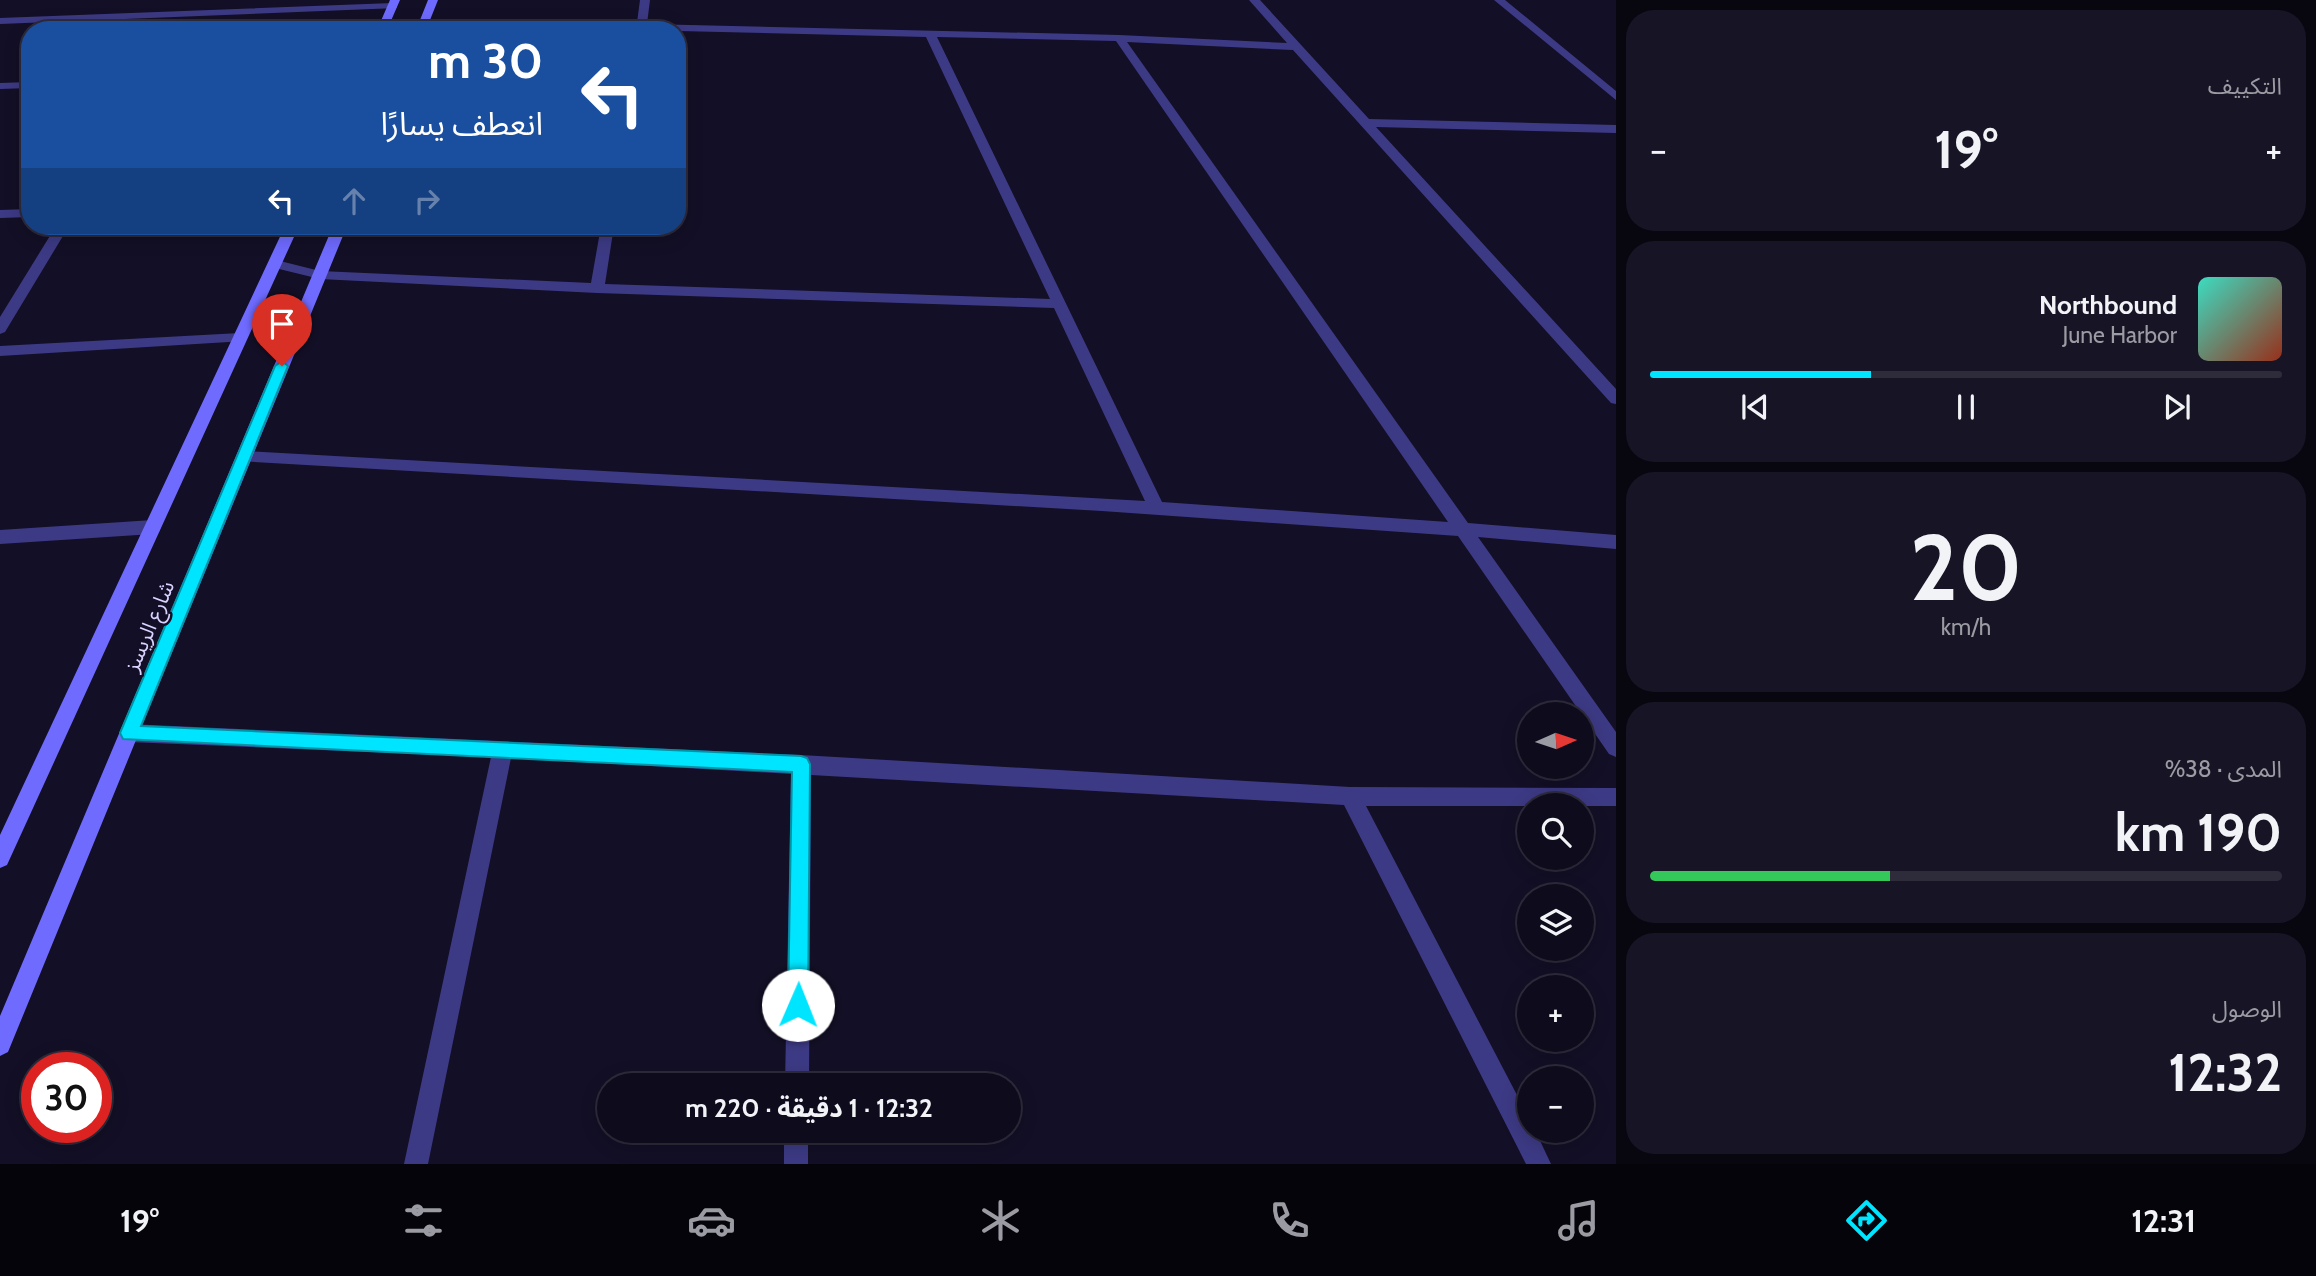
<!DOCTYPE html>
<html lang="ar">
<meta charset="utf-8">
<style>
:root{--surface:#0e0b1c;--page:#171425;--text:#f1f3f6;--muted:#9b9ba3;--line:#2e2b3b;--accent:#00e5ff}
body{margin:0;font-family:Cabin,"Noto Sans Arabic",sans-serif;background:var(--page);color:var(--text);direction:rtl;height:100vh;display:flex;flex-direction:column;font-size:26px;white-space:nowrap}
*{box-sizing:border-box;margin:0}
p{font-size:23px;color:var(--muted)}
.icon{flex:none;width:38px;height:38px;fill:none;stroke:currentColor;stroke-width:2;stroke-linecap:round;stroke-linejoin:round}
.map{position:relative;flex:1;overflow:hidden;direction:ltr}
.details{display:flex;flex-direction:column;gap:10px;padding:10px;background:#08060f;width:700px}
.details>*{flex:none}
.hud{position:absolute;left:21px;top:21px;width:665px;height:214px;border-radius:28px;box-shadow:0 4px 18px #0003,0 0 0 2px var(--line);direction:rtl;background:#1a4fa0;color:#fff;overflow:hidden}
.needle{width:46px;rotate:87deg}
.fabs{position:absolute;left:1517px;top:702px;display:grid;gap:14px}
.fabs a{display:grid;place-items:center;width:77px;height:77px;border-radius:50%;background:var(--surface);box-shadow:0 4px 18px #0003,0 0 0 2px var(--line);font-size:35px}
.speed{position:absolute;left:21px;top:1052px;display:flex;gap:14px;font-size:35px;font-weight:700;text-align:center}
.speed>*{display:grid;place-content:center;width:91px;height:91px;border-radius:50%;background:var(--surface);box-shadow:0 4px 18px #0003,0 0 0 2px var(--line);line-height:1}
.speed .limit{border:10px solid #d22;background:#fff;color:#111}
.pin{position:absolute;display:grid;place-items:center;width:60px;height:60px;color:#fff;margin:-72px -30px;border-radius:50% 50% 50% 0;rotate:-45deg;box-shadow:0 0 7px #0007}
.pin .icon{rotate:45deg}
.me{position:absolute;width:77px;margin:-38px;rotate:1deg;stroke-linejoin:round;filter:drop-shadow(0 0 5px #0008)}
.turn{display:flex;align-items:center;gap:24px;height:147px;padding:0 28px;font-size:32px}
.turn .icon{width:91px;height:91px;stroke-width:2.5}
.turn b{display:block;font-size:49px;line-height:60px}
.lanes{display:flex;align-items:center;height:66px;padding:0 28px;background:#0003;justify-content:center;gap:35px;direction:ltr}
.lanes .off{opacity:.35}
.big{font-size:52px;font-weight:700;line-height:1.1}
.details .widget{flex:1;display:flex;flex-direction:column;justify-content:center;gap:10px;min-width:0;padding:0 24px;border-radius:28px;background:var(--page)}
.details .dial{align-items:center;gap:0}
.dial b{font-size:91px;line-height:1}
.song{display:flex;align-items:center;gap:21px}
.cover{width:84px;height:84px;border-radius:10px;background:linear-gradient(135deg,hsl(170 70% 55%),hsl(10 70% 35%))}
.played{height:7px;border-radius:4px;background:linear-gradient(90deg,var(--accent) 35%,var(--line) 35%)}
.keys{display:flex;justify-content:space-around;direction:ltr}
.heat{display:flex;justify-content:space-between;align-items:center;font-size:38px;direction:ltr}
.charge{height:10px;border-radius:5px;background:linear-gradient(90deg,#34c759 38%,var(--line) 0)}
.trip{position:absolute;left:597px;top:1073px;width:424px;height:70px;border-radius:35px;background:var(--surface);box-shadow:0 4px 18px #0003,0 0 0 2px var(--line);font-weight:700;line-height:70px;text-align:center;direction:rtl}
.menu{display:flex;height:112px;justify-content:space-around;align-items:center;background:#06040b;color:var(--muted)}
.menu .icon{width:49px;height:49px}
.menu .on{color:var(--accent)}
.menu b{font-size:32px;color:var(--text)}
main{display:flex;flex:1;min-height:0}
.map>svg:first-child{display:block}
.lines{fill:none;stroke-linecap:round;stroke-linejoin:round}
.street{fill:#3d3a85;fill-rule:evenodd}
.secondary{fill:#6f6bff;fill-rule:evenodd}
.route{fill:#00e5ff;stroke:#0095a6;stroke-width:2}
.labels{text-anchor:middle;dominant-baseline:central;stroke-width:5;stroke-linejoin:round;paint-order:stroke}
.street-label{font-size:21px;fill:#d9d4ff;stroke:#130f26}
</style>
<main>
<section class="details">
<div class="widget"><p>التكييف</p>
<div class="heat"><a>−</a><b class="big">19°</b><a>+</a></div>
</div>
<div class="widget">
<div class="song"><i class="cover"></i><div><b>Northbound</b><p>June Harbor</p></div></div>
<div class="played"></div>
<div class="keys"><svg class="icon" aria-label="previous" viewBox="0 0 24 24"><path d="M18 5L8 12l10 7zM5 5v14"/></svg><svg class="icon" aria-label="pause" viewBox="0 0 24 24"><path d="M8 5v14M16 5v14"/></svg><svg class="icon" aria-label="next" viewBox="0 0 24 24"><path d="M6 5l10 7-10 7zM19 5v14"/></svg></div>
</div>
<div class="widget dial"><b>20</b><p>km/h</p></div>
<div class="widget"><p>المدى · 38%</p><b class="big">190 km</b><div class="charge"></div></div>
<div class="widget"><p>الوصول</p><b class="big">12:32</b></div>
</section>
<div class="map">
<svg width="1616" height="1164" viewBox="0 0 1616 1164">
<rect width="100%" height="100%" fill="#130f26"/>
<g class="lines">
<path class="street" d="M 640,0 L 650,0 L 647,24 L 1119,35 L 1287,43 L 1249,0 L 1260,0 L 1369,119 L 1616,125 L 1616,133 L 1376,127 L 1616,389 L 1616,404 L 1611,403 L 1293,50 L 1127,42 L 1468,523 L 1616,535 L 1616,549 L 1478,537 L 1616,732 L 1616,757 L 1609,754 L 1458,536 L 1102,511 L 238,461 L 236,457 L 244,451 L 1145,501 L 1054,308 L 597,293 L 320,279 L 271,267 L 269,264 L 276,260 L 320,271 L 591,283 L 601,226 L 614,226 L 605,284 L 1050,299 L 926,37 L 636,30 ZM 937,37 L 1116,41 L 1448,522 L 1162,502 Z
M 1494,0 L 1505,0 L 1616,91 L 1616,100 Z
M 393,3 L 397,4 L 397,8 L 0,24 L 0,18 Z
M 30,82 L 30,88 L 0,89 L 0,83 Z
M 30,209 L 30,217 L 0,218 L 0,210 Z
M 56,226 L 69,226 L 5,332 L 0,334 L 0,317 Z
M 240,333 L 245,335 L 247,338 L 245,341 L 0,356 L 0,346 Z
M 153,520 L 159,522 L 161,527 L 159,532 L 153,534 L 0,544 L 0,530 Z
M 129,724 L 801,755 L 1350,787 L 1616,788 L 1616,806 L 1366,806 L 1530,1120 L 1530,1130 L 1535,1130 L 1551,1164 L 1526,1164 L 1344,805 L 811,775 L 809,1085 L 785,1085 L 791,774 L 511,758 L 428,1164 L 404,1164 L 491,757 L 129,742 L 122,739 L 119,733 L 122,727 Z
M 784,1130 L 808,1130 L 808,1164 L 784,1164 Z"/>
<path class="secondary" d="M 390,0 L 400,0 L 387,30 L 377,30 Z
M 428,0 L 438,0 L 426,30 L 416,30 Z
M 285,226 L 299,226 L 7,865 L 0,868 L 0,835 Z
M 333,226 L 347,226 L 8,1052 L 0,1056 L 0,1016 Z"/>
</g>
<path class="route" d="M 282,361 L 288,366 L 141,726 L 801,756 L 807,758 L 810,764 L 808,1005 L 805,1012 L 798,1015 L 791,1012 L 788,1005 L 792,772 L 123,739 L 120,733 L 275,366 Z"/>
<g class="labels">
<g class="street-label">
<text transform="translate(149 626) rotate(-67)">شارع الريسز</text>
</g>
</g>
</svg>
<div class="fabs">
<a><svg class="needle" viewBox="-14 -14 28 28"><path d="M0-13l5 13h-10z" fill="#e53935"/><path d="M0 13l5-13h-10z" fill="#9b9ba3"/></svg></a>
<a><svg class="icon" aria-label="search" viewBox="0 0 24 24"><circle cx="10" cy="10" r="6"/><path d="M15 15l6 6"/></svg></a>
<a><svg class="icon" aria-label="layers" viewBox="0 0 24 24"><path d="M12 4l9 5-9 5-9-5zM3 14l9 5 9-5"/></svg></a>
<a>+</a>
<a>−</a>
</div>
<div class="speed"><div class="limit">30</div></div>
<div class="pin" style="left:282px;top:366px;background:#d93025"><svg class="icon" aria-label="arrive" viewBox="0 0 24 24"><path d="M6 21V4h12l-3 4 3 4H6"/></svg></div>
<svg class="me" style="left:798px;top:1005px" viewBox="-20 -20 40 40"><circle r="19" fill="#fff"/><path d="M0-13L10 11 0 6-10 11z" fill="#00e5ff"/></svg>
<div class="trip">12:32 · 1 دقيقة · 220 m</div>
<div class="hud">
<div class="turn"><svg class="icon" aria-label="left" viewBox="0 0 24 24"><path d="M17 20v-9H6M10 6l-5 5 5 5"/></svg><div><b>30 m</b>انعطف يسارًا</div></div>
<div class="lanes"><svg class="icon" aria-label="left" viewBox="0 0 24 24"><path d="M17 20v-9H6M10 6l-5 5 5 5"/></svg><svg class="icon off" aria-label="ahead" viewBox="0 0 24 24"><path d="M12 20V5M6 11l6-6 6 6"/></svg><svg class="icon off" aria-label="right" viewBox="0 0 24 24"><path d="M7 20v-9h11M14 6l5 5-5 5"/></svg></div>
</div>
</div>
</main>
<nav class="menu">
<b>12:31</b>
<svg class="icon on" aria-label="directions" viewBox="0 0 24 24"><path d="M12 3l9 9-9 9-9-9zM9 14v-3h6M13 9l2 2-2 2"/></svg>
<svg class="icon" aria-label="music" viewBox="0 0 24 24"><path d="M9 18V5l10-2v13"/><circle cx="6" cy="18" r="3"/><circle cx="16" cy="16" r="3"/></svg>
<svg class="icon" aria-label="phone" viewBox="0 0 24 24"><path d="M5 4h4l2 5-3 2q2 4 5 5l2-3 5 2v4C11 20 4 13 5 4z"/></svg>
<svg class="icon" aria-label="climate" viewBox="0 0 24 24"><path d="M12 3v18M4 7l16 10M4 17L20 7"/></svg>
<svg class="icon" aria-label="car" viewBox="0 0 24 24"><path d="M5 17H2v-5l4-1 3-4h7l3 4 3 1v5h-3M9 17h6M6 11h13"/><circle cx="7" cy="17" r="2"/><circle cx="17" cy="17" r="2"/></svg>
<svg class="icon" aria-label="filters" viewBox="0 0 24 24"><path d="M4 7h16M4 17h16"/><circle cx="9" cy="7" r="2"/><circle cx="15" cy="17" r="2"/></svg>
<b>19°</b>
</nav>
